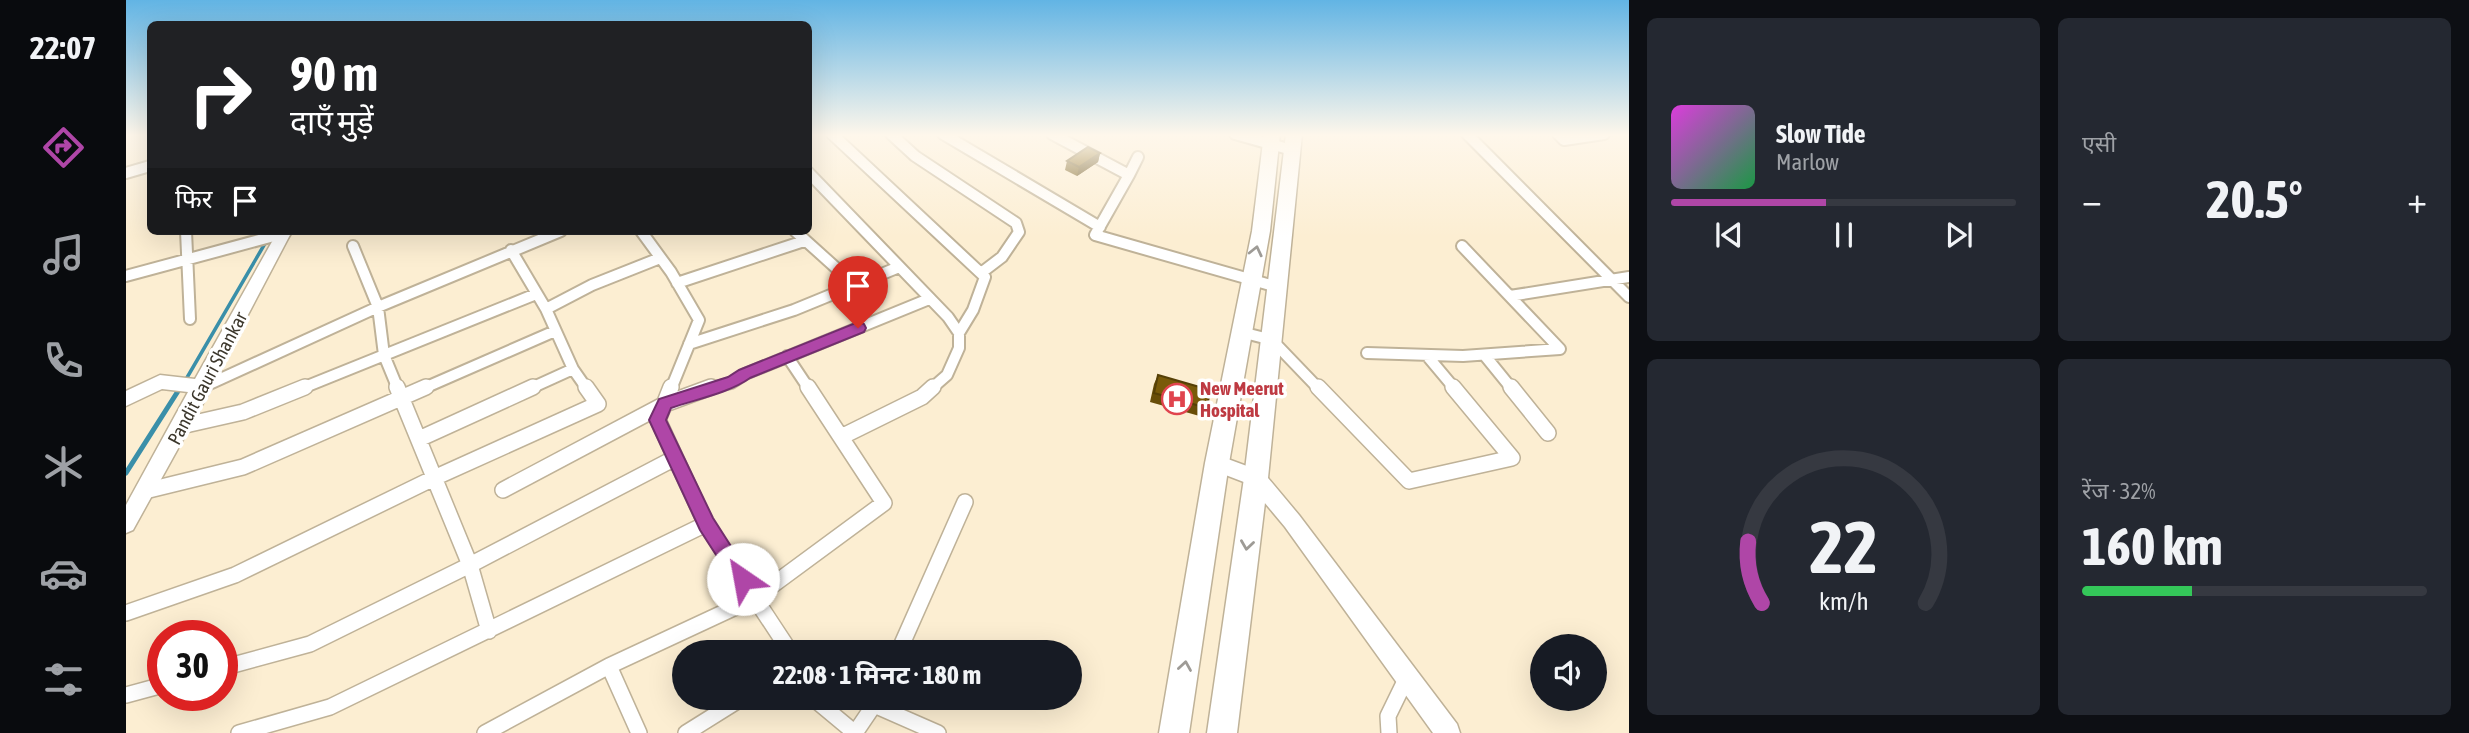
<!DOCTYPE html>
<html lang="hi">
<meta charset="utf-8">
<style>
:root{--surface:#171b24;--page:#242831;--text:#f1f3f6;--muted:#9ea1a6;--line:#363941;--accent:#af46a7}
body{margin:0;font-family:"Asap Condensed","Noto Sans Devanagari",sans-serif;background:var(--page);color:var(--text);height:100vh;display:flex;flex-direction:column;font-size:26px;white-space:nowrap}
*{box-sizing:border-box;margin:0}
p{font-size:23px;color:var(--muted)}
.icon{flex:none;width:38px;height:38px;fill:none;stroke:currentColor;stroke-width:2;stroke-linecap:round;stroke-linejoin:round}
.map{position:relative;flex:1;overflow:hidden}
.sheet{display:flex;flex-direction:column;gap:18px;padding:18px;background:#0d0f14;width:840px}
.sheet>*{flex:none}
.guide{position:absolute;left:21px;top:21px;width:665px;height:214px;border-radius:10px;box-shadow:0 7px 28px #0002;background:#202124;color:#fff;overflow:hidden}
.tools{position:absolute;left:1404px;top:634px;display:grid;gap:14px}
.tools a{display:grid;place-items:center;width:77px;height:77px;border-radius:50%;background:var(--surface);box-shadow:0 7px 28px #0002;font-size:35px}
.speed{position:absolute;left:21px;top:620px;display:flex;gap:14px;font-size:35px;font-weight:700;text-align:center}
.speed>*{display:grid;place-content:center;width:91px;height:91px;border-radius:50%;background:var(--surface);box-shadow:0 7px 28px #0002;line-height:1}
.speed .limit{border:10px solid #d22;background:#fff;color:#111}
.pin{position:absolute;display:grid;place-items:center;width:60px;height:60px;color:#fff;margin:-72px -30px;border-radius:50% 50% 50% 0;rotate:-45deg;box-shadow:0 0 7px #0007}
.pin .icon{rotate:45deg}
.me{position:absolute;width:77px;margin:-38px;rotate:327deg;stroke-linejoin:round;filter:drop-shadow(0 0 5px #0008)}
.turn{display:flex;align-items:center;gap:24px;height:147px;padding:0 28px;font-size:32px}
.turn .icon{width:91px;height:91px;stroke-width:2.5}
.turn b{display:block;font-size:49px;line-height:60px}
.then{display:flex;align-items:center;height:66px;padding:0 28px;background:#0003;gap:14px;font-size:26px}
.big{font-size:52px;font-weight:700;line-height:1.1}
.sheet .tile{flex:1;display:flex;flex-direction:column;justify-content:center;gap:10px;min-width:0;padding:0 24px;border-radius:10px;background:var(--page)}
.sheet .dial{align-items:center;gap:0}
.dial svg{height:182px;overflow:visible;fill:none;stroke:var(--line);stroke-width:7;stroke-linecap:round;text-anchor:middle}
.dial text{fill:var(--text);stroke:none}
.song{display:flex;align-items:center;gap:21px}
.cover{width:84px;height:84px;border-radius:10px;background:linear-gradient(135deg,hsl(300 70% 55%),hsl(140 70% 35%))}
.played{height:7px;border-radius:4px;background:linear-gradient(90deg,var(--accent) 45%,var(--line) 45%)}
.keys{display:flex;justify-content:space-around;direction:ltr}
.heat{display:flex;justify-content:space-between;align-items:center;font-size:38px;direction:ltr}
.charge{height:10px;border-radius:5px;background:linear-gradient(90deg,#34c759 32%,var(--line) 0)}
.sheet .tiles{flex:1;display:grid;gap:18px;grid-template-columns:repeat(2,1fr)}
.trip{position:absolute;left:546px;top:640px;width:410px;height:70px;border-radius:35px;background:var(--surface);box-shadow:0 7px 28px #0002;font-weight:700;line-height:70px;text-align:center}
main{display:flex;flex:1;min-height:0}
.dock{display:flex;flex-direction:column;width:126px;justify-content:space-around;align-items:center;background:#090b0e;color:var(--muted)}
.dock .icon{width:49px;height:49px}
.dock .active{color:var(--accent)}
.dock b{font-size:32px;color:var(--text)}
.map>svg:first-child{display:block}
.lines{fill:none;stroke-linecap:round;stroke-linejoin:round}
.stream-far1{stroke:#3a8fa9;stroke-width:3.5}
.stream{stroke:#3a8fa9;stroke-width:5}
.street-far1-casing{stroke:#bfb298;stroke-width:14}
.street-casing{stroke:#bfb298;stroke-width:18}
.secondary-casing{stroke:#bfb298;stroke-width:3}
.primary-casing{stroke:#bfb298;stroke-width:3}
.street-far1{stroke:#fff;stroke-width:10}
.street{stroke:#fff;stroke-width:15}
.secondary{fill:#fff;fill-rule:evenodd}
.primary{fill:#fff;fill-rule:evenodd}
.wall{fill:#684d08}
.shaded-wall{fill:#553f06}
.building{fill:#795a09;stroke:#553f06;stroke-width:2}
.oneway{stroke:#9e9b96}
.route{fill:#af46a7;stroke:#722e6d;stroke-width:2}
.labels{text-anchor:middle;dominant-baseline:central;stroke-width:7;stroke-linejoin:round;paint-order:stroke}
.street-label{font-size:19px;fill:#3c372c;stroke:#fff}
.health-label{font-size:19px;font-weight:bold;fill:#be3a42;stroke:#fff;text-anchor:start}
</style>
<main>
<nav class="dock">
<b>22:07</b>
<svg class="icon active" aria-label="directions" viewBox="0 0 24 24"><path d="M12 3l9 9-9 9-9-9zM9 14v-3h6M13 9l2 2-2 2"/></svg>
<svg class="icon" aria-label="music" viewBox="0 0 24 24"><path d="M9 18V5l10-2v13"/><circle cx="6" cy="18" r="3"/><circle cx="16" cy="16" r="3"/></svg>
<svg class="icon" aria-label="phone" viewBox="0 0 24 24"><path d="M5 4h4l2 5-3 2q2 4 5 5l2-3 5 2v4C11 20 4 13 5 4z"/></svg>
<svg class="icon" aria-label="climate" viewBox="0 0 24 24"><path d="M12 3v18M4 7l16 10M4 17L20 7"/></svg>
<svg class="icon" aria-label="car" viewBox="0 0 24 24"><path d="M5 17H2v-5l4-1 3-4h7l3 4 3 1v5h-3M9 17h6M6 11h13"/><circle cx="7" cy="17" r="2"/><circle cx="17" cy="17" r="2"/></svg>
<svg class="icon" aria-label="filters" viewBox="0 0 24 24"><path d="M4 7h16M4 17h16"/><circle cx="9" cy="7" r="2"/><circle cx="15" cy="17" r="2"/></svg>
</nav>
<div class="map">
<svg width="1503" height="733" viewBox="0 0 1503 733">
<rect width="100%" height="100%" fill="#fceed2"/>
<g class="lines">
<path class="stream-far1" d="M 59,381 L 141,240"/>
<path class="stream" d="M 0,473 L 54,388"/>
<g class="street-far1-casing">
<path id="street-far1" d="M 706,134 L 859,277 L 847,310 L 833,333 L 833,348 L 821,375 L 805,389
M 765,134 L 789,156 L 890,223 L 893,232 L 876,257 L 855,273
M 817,134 L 974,227
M 926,134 L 1003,175 L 969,235 L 1151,287
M 1109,134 L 1166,150
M 1341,134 L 1503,297
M 1432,134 L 1438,140 L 1478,134
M 682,172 L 822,317 L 833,333
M 0,173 L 24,166
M 1003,175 L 1012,157
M 60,231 L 64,319
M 515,231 L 545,272 L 573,320 L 545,389
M 669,231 L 729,285
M 227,246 L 252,307 L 258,355 L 272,389
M 385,250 L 420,309 L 447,369 L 461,389
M 0,276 L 159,233
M 551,283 L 678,241
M 1384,296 L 1503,277
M 420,309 L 466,285 L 534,258
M 1115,332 L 1146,340 L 1193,389
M 563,344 L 668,310 L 773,267
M 1241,353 L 1337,356 L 1434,349 L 1336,246
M 661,356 L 683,389
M 1360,357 L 1386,389
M 1303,358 L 1329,389
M 77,387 L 252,307 L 435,231
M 174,389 L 410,294
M 296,389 L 429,331
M 403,389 L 447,369
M 581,389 L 605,383 L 619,374 L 803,299"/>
</g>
<g class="street-casing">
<path id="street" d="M 271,387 L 344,565 L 363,631
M 545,387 L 532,420 L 580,524 L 665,653
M 1192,387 L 1283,481 L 1386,458 L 1327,387
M 1385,387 L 1422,433
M 55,426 L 117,412 L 179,387
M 715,437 L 796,397 L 807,387
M 293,439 L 407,387
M 377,490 L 539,404 L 585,387
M 19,491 L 117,467 L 300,387
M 0,613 L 109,575 L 308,478 L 472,404 L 460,387
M 772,653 L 839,502
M 483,666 L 513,733
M 96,668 L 184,644 L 344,565 L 549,458
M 0,695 L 37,685
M 687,698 L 729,733
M 113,733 L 204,707 L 580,524
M 359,733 L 483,666 L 629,598 L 758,503 L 682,387
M 560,733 L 616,698
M 729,733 L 748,705 L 812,733
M 1263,733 L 1262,716 L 1281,677"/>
</g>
<g class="secondary-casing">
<path id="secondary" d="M 152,231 L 166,231 L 85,385 L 86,387 L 7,530 L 0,533 L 0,505 L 62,392 L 36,389 L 0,406 L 0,391 L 34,375 L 69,379 Z
M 1091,455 L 1137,472 L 1173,515 L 1331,724 L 1334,733 L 1307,733 L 1159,527 L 1123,484 L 1084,469 L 1081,463 L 1084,457 Z"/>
</g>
<g class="primary-casing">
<path id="primary" d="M 1138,134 L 1154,134 L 1144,231 L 1103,463 L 1063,733 L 1033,733 L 1079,463 L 1126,231 Z
M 1160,134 L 1176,134 L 1142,478 L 1111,733 L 1081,733 L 1118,478 Z"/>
</g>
<use href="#street-far1" class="street-far1"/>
<use href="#street" class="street"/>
<use href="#secondary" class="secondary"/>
<use href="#primary" class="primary"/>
</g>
<path class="wall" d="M 974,153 L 972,162 L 951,176 L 939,170 L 941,161 Z
M 1032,375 L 1081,408 L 1077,417 L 1024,402 L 1028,384 Z"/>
<path class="shaded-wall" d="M 974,153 L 972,162 L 951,176 L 953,167 Z"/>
<path class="building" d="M 962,147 L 974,153 L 953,167 L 941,161 Z
M 1032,375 L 1084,390 L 1081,408 L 1028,393 Z"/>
<defs><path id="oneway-chevron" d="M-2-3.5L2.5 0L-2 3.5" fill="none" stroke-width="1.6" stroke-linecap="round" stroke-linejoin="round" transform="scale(1.75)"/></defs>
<g class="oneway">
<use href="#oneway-chevron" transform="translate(1130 251) rotate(-77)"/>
<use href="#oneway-chevron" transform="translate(1121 545) rotate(98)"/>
<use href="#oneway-chevron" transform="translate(1059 666) rotate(-81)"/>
</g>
<linearGradient id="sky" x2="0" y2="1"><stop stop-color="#62b4e4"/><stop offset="0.57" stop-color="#fef7eb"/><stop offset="1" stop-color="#fef7eb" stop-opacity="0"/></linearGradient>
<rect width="1503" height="237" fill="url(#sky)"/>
<path class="route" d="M 732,322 L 738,324 L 740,328 L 738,332 L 624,378 C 603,393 571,399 545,408 L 540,420 L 587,518 L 626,579 L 623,586 L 617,588 L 610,586 L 574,530 L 523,420 L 533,399 L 602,377 L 613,370 Z"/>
<defs>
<g id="hospital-ring" transform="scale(1.575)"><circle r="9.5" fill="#fff" stroke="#e0444e" stroke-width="1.5"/><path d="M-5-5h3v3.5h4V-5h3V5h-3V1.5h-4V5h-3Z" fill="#e0444e"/></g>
</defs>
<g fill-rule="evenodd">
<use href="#hospital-ring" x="1051" y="399"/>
</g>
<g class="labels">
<g class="street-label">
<text transform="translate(81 378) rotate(-62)">Pandit Gauri Shankar</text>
</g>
<g class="health-label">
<text x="1074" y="388">New Meerut<tspan x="1074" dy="22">Hospital</tspan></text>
</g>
</g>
</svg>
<div class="tools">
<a><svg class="icon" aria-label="sound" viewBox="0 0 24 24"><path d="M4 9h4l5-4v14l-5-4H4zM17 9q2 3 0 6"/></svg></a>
</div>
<div class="speed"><div class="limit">30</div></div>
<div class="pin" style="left:732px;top:328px;background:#d93025"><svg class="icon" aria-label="arrive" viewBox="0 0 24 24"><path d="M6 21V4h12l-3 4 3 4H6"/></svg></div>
<svg class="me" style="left:617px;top:579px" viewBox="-20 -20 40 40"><circle r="19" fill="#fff"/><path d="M0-13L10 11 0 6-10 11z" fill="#af46a7"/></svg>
<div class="trip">22:08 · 1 मिनट · 180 m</div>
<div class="guide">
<div class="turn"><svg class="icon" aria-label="right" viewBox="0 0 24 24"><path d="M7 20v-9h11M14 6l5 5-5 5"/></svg><div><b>90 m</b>दाएँ मुड़ें</div></div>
<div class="then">फिर<svg class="icon" aria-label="arrive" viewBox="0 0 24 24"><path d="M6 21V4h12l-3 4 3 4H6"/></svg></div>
</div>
</div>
<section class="sheet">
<div class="tiles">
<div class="tile">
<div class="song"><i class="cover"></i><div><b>Slow Tide</b><p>Marlow</p></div></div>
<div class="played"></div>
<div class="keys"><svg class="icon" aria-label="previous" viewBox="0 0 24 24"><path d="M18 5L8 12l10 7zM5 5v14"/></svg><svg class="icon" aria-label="pause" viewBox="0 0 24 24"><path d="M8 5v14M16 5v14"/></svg><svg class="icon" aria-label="next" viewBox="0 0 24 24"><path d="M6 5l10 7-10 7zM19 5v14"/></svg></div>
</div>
<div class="tile"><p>एसी</p>
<div class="heat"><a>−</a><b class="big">20.5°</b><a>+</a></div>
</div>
<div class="tile dial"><svg viewBox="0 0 100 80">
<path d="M14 69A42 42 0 1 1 86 69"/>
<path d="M14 69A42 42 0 0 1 8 42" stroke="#af46a7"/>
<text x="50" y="56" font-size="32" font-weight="700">22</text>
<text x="50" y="72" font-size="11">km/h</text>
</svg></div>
<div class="tile"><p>रेंज · 32%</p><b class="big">160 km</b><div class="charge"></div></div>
</div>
</section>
</main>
